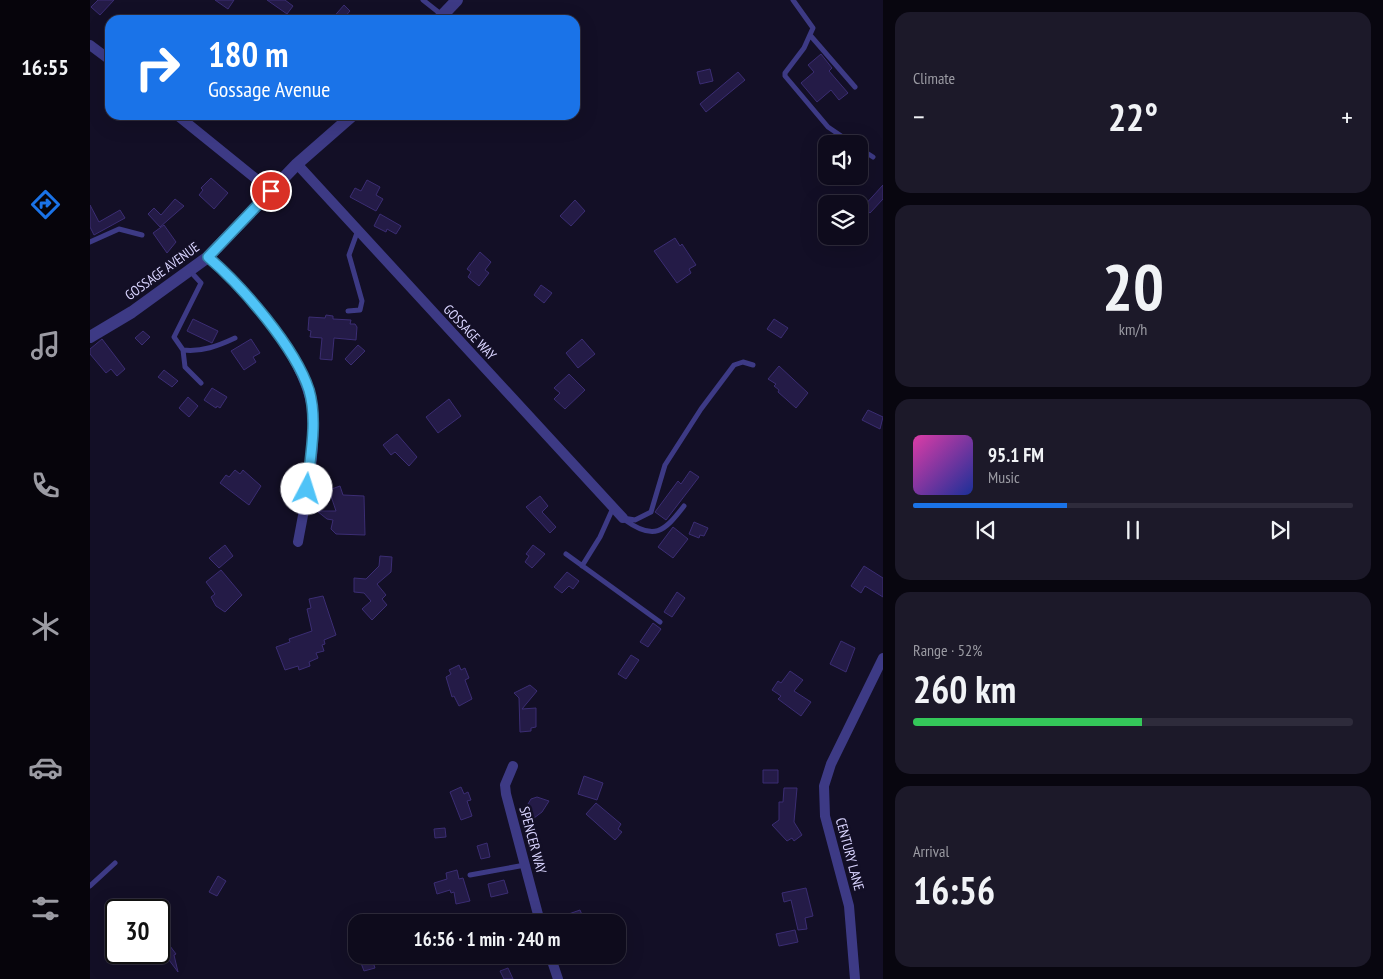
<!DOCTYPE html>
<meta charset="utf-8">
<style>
:root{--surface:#0e0b1c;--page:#1c1929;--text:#f1f3f6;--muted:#9b9ba3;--line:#2e2b3b;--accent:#1a73e8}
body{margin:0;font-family:"PT Sans Narrow",sans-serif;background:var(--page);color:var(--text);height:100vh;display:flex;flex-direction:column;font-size:19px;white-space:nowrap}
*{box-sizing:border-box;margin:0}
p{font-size:16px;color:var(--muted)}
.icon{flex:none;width:28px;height:28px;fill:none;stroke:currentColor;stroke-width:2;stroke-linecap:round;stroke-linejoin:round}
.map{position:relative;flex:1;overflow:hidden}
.sheet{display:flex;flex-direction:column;gap:12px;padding:12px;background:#08060f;width:500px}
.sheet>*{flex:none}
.hud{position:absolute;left:15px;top:15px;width:475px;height:105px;border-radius:15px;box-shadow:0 5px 20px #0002,0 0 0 1px var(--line);background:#1a73e8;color:#fff;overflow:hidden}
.controls{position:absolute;left:728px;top:135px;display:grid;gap:10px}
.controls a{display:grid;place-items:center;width:50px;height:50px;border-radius:10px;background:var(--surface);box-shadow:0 5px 20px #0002,0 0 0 1px var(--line);font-size:25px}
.speed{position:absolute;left:15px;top:899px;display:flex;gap:10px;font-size:25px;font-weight:700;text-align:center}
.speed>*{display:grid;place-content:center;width:65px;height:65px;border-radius:50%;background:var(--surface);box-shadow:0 5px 20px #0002,0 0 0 1px var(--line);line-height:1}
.speed .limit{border:2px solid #111;border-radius:8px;background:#fff;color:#111}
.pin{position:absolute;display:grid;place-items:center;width:42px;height:42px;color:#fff;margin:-21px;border:2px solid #fff;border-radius:50%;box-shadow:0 1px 5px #0007}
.me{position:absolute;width:55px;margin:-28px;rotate:5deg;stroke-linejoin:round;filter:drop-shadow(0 0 4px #0008)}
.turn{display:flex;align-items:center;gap:18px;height:105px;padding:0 20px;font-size:22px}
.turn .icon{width:65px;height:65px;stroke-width:2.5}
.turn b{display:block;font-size:35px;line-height:42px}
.big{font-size:38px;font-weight:700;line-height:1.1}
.sheet .widget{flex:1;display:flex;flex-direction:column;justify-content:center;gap:8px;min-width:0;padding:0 18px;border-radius:15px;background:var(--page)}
.sheet .dial{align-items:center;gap:0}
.dial b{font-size:65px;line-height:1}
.song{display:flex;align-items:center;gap:15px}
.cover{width:60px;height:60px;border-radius:8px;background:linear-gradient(135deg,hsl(320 70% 55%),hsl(230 70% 35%))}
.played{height:5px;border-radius:2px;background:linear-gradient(90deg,var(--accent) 35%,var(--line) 35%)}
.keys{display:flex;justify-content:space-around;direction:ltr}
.heat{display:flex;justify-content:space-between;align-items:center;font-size:28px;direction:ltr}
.charge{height:8px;border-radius:4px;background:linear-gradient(90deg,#34c759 52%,var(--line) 0)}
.trip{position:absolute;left:258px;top:914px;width:278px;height:50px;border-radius:15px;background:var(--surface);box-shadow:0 5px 20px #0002,0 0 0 1px var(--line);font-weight:700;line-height:50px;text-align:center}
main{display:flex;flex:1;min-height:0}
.menu{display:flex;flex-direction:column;width:90px;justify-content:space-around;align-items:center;background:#06040b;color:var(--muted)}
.menu .icon{width:35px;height:35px}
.menu .active{color:var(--accent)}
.menu b{font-size:22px;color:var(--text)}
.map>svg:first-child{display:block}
.building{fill:#241b47;stroke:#3b2d73}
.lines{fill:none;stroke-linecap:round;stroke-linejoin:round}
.service{stroke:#3d3a85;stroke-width:5}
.minor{stroke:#3d3a85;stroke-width:10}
.tertiary{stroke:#3d3a85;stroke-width:12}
.route-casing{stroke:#337fa1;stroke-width:12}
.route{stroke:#4fc3f7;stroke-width:9}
.labels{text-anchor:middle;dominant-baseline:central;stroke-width:5;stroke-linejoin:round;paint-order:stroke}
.street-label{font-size:14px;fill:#d9d4ff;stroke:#130f26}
</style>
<main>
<nav class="menu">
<b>16:55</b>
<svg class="icon active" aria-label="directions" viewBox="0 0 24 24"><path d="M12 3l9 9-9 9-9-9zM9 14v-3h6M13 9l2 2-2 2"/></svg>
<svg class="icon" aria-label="music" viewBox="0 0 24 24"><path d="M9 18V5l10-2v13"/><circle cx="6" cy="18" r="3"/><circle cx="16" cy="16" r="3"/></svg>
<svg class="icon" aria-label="phone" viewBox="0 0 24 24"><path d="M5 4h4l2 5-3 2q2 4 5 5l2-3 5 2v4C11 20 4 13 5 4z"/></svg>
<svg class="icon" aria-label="climate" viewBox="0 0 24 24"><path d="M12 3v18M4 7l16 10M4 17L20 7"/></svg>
<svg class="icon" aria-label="car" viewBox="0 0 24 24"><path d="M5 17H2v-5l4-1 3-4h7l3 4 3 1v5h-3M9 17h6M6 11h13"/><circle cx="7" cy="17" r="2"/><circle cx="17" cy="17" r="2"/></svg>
<svg class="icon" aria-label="filters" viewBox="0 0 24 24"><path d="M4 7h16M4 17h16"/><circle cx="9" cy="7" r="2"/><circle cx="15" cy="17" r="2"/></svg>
</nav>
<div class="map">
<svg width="793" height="979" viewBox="0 0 793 979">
<rect width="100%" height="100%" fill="#130f26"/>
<path class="building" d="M 8,0 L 24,0 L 10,15 L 1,7 Z
M 125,0 L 144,0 L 138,9 Z
M 177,0 L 195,0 L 203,6 L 197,14 Z
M 254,5 L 260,11 L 252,20 L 241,20 Z
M 731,54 L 742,68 L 739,71 L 758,93 L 749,100 L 741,90 L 727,102 L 711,83 L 724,72 L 718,65 Z
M 620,69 L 623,81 L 610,84 L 607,72 Z
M 648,72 L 655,80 L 616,112 L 610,104 Z
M 121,178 L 138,193 L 124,209 L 109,195 L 113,190 L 111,188 Z
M 277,180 L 290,187 L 286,195 L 293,199 L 286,211 L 260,197 L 265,188 L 271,191 Z
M 793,185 L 793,199 L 780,213 L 773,207 Z
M 85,199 L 94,206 L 70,227 L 58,214 L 64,208 L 71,215 Z
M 485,200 L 495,211 L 481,226 L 470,216 Z
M 0,205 L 9,222 L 30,210 L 35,218 L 4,235 L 0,227 Z
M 290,214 L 311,226 L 306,234 L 297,229 L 296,232 L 284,226 Z
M 74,225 L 86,242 L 77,253 L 63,233 Z
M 585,238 L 590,246 L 592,244 L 606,265 L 599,269 L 601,273 L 587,283 L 564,251 Z
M 390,252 L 401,262 L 395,270 L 399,273 L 389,286 L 378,277 L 381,272 L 377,269 Z
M 451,285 L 462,293 L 454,303 L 444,295 Z
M 236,315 L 243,316 L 243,319 L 261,320 L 260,324 L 265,324 L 267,327 L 266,340 L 244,338 L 242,360 L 230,359 L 232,338 L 220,337 L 221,331 L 218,330 L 219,317 L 235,318 Z
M 103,319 L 128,331 L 122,343 L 97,331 Z
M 684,319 L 698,328 L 691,338 L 677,329 Z
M 53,331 L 60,337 L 52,345 L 45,338 Z
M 12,339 L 35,369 L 27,376 L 21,369 L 16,373 L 0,354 L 0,349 Z
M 161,339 L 170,353 L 163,357 L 166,362 L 154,370 L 141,351 Z
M 492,339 L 505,354 L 488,368 L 476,353 Z
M 268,345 L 275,351 L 261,365 L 255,359 Z
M 689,366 L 718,393 L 706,408 L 688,392 L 689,390 L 684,386 L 686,384 L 678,379 Z
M 74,370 L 88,381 L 82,387 L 68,377 Z
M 479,374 L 495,390 L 475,409 L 464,399 L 470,393 L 464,388 Z
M 122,388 L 137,397 L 130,408 L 127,406 L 126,408 L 114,400 Z
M 98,397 L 108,406 L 99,417 L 89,408 Z
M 359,399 L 371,416 L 348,433 L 336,417 Z
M 778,410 L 793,417 L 790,429 L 772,420 Z
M 307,434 L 327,457 L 319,466 L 305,452 L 301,455 L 293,445 Z
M 145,470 L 150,474 L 153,470 L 171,486 L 159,505 L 130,483 L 136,475 L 139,477 Z
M 600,471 L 609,477 L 576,520 L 565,512 L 588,481 L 591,484 Z
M 250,486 L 253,495 L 274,496 L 275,535 L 246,534 L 241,529 L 243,520 L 237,519 L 227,511 L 246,511 L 239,490 Z
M 450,496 L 458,506 L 452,512 L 466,527 L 460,533 L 436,507 Z
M 604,522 L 618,528 L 614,536 L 610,535 L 609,538 L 599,534 Z
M 583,527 L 598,539 L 583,558 L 568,547 Z
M 135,545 L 143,556 L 129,568 L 119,558 Z
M 443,545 L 455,554 L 442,568 L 435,562 L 439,556 L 436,554 Z
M 290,556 L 302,557 L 301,572 L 287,584 L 296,595 L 292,599 L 297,605 L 282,620 L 272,609 L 281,601 L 274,593 L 264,592 L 264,578 L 276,579 L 289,566 Z
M 774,566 L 793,578 L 793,597 L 775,586 L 771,593 L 761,586 Z
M 131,570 L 152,595 L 135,612 L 126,606 L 121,597 L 125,594 L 116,582 Z
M 477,572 L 489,581 L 483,589 L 479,586 L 472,593 L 464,587 Z
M 587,592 L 595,598 L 582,617 L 574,612 Z
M 233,596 L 246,635 L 234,640 L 235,644 L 232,645 L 234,651 L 226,653 L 228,658 L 219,662 L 220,666 L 209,670 L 208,666 L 195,670 L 186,647 L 200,642 L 199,639 L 222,631 L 217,609 L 221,608 L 219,599 Z
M 563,623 L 571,629 L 558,647 L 550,642 Z
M 751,641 L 765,648 L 756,672 L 740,664 Z
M 541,655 L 549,660 L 536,679 L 528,674 Z
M 369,665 L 371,670 L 375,668 L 379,678 L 375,680 L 382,699 L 369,706 L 364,696 L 362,697 L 356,677 L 361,674 L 359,670 Z
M 700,671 L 713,680 L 704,691 L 721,702 L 711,716 L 688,699 L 691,696 L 682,690 L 688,681 L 691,683 Z
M 440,685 L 447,691 L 432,709 L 446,708 L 446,727 L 441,728 L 441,731 L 430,732 L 429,698 L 424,693 Z
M 673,770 L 688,770 L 688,783 L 673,783 Z
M 494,776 L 513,783 L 507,800 L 488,794 Z
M 371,787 L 374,794 L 378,792 L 381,800 L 377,801 L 382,816 L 371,820 L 360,792 Z
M 694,788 L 707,788 L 704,822 L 712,835 L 704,841 L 702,838 L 697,841 L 682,825 L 689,820 L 689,802 L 693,802 Z
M 447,797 L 459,801 L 452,812 L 444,818 L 438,809 L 438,804 L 441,799 Z
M 506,803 L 531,824 L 528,829 L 532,832 L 525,840 L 496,814 Z
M 355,828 L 356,837 L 345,838 L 344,829 Z
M 397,843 L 400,857 L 391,859 L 387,846 Z
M 367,870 L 369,879 L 373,878 L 380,901 L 366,904 L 364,892 L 361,893 L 360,890 L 347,894 L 344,883 L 357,879 L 356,873 Z
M 128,876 L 136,881 L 127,896 L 119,892 Z
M 414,880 L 418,893 L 401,897 L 398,884 Z
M 716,888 L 723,916 L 715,918 L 717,929 L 708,930 L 701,900 L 694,902 L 692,893 Z
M 490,910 L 495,922 L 476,922 L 473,916 Z
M 705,930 L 708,942 L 689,946 L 686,934 Z
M 80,946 L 86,954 L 84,955 L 88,972 L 73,952 Z
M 37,952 L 59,952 L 57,954 L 59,957 L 52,963 L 50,960 L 45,963 L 42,959 L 39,962 L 34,956 Z
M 282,959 L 285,968 L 274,971 L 271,963 Z
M 418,968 L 423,979 L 414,979 L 410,971 Z"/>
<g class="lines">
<path class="service" d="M 333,0 L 352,15
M 703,0 L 723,28 L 714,48 L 695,73 L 695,76 L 738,127 L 763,144
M 720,35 L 765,87
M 769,148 L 783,157
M 0,242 L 29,229 L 52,235
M 100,271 L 111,283 L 84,337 L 93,350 C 112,352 128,346 145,338
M 258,311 L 270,310 L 272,301 L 259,255 L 268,230
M 93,350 L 95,367 L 111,383
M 533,518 L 545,520 L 561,512 L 575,465 L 611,409 L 644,365 L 653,362 L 663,365
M 535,520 C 564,541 574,532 594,506
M 476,554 L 570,622
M 492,566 L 510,537 L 523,508
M 380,875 L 435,865
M 0,886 L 25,863"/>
<path class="minor" d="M 0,45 L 20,60
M 87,115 L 181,191
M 207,164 L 533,518
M 118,257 C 159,292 219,361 223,416 C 226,454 215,504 208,542
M 423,766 L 415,785 L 416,794 L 450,922
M 460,955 L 468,979
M 765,979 L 759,906 L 735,816 L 734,786 L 741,764 L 793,658"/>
<path class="tertiary" d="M 348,20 L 367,0
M 0,337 L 42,312 L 118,257 L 207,164 L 263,115"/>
</g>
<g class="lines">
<g class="route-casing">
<path id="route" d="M 181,191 L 118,257 C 152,286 205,347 219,390 C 228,421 220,457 217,489"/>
</g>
<use href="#route" class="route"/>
</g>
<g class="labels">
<g class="street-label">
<text transform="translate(72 271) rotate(-36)">GOSSAGE AVENUE</text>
<text transform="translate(380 332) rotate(47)">GOSSAGE WAY</text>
<text transform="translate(443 840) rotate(75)">SPENCER WAY</text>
<text transform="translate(760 854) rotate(75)">CENTURY LANE</text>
</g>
</g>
</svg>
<div class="controls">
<a><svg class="icon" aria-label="sound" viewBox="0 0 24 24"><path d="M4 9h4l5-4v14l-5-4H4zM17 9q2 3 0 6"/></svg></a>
<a><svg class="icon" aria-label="layers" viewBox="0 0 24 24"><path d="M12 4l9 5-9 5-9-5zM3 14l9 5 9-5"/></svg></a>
</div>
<div class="speed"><div class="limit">30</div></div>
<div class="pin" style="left:181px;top:191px;background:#d93025"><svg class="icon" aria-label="arrive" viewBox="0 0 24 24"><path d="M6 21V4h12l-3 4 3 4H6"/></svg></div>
<svg class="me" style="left:217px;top:489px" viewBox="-20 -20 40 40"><circle r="19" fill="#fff"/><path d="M0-13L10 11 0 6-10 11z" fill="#4fc3f7"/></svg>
<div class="trip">16:56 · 1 min · 240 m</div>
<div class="hud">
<div class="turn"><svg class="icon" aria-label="right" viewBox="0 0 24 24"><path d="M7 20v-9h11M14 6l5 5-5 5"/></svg><div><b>180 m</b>Gossage Avenue</div></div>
</div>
</div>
<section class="sheet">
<div class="widget"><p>Climate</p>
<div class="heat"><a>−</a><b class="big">22°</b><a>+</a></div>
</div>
<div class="widget dial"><b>20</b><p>km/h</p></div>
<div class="widget">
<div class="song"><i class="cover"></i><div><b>95.1 FM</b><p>Music</p></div></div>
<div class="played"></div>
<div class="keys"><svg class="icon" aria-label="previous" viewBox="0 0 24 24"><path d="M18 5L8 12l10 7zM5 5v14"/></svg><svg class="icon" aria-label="pause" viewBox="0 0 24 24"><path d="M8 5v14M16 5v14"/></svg><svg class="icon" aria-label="next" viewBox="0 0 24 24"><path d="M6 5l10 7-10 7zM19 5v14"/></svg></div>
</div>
<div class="widget"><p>Range · 52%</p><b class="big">260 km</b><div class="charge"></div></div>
<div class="widget"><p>Arrival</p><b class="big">16:56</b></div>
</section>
</main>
